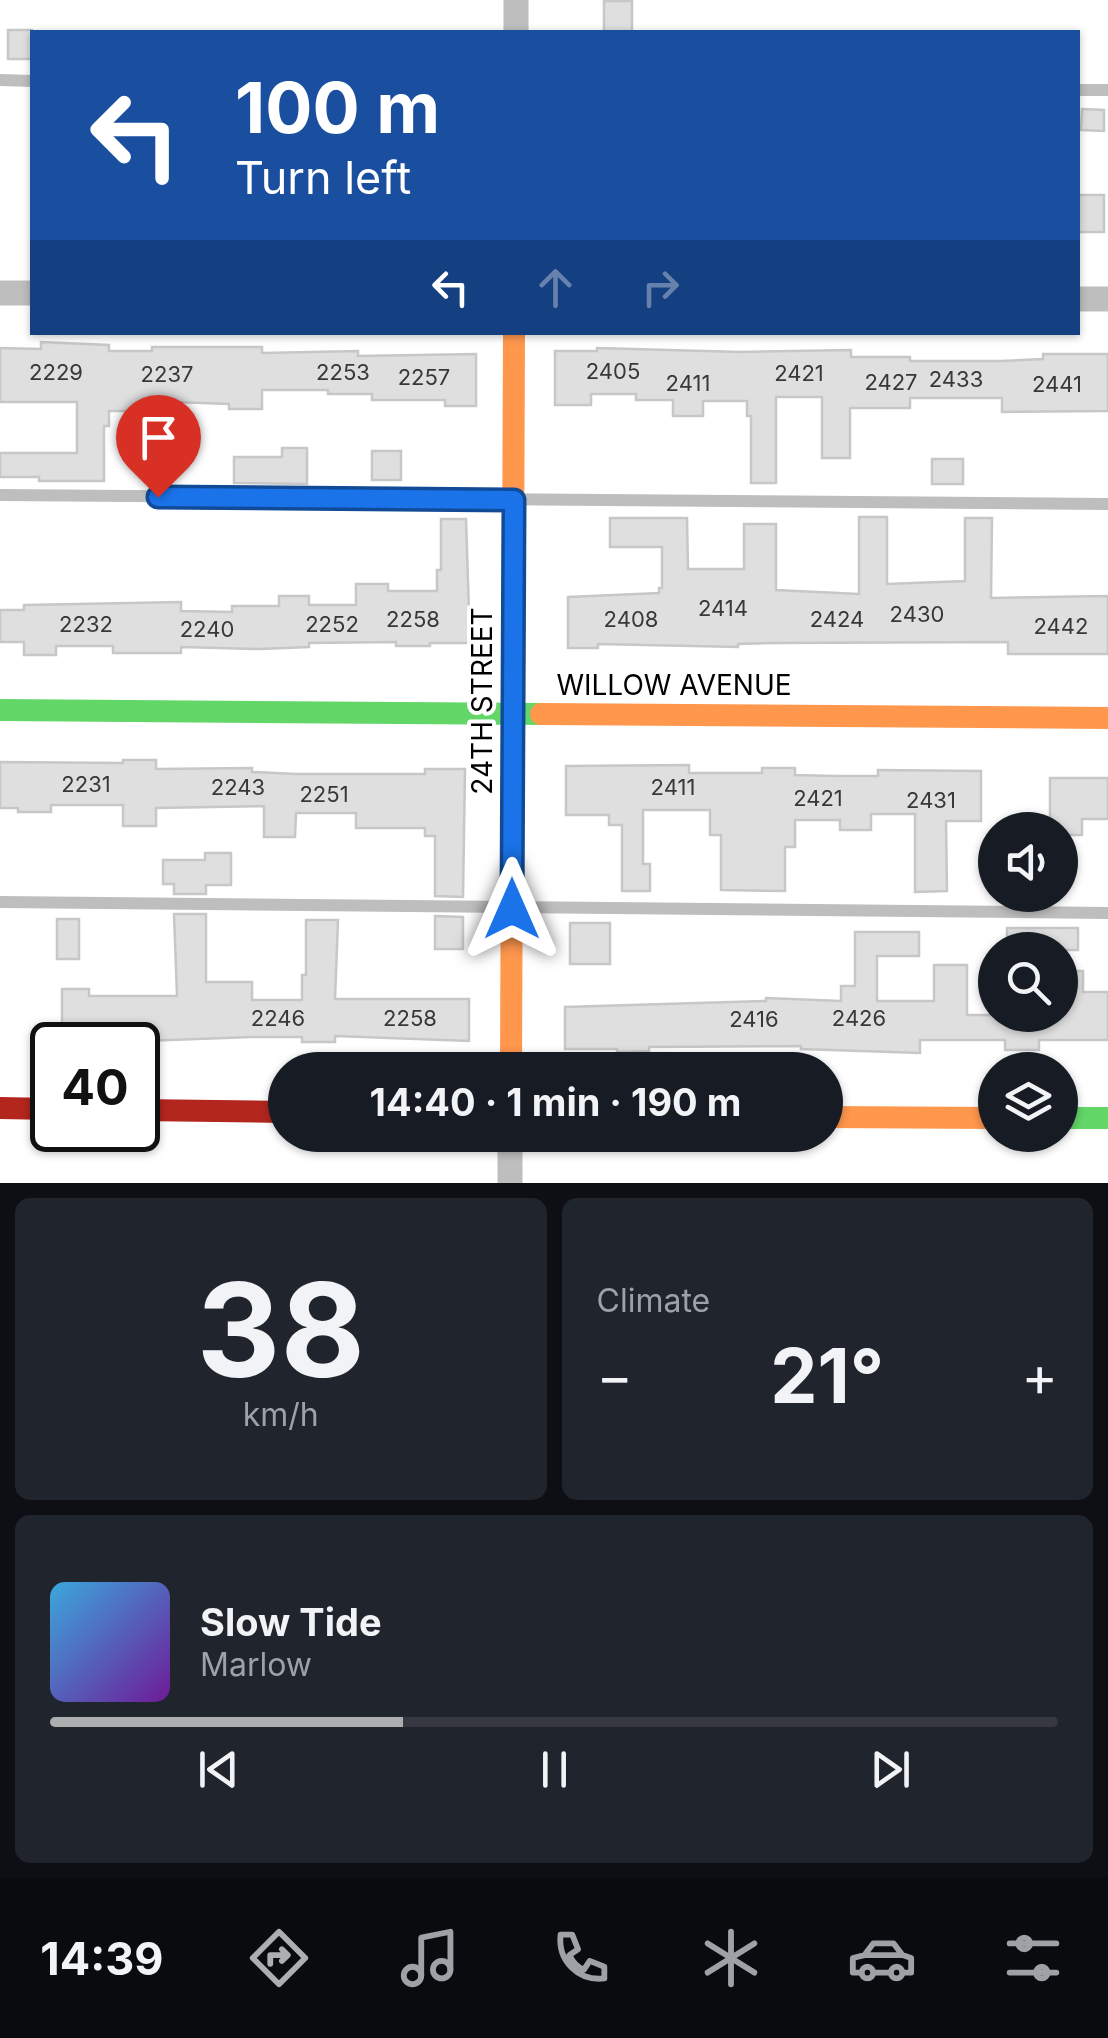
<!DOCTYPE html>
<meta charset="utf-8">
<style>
:root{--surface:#171b24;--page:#20242c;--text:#f1f3f6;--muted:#9ea1a6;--line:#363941;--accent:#adaeaf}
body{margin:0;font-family:Inter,sans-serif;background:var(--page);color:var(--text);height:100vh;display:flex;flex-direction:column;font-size:38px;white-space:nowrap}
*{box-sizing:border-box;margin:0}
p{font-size:32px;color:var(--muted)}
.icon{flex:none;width:55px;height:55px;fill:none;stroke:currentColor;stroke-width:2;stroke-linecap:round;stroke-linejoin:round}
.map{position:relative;height:1183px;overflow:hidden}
.sheet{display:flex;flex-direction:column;gap:15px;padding:15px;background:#0d0f14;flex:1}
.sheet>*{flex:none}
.hud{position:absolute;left:30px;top:30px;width:1050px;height:305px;border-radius:0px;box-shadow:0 2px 8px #0004;background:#1a4fa0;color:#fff;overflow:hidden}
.tools{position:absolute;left:978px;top:812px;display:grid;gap:20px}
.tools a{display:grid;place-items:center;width:100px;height:100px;border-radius:50%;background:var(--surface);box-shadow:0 2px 8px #0004;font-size:50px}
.speed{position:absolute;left:30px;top:1022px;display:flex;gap:20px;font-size:50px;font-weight:700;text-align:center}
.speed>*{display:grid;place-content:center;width:130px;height:130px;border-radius:50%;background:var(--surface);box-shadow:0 2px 8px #0004;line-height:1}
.speed .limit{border:5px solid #111;border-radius:15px;background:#fff;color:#111}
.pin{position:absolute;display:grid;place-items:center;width:85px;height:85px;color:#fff;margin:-102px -42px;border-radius:50% 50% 50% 0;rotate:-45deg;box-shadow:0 0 10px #0007}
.pin .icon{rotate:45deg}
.me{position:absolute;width:110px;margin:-55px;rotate:0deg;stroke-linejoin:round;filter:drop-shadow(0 0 8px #0008)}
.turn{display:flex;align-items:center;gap:35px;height:210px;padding:0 40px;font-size:45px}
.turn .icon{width:130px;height:130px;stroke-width:2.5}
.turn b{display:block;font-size:70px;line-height:85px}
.lanes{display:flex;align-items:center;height:95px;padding:0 40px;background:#0003;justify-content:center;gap:50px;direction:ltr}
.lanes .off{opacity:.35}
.big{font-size:75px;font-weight:700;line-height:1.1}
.sheet .tile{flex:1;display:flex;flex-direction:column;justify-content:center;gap:15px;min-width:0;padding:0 35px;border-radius:15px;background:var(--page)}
.sheet .dial{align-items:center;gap:0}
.dial b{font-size:130px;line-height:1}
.song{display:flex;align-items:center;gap:30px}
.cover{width:120px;height:120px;border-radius:15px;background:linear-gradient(135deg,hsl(200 70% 55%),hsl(280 70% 35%))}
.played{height:10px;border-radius:5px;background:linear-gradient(90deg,var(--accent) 35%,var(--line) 35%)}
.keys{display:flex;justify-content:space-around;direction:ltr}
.heat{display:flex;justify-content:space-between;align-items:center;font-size:55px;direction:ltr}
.sheet .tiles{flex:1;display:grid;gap:15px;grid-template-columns:1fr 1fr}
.tile:last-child{grid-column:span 2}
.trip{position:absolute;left:268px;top:1052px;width:575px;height:100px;border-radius:50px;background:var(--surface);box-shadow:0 2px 8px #0004;font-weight:700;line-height:100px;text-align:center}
.tabs{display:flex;height:160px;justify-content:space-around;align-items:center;background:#090b0e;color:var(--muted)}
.tabs .icon{width:70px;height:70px}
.tabs .active{color:var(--accent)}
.tabs b{font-size:45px;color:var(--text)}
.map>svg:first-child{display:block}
.building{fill:#dfdfdf;stroke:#c7c7c7;stroke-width:2.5}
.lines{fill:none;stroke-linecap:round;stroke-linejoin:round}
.lane{stroke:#bebebe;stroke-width:12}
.street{stroke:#bebebe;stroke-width:25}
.fast{stroke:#63d668;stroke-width:22}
.slow{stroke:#ff974d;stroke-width:22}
.jam{stroke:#b3261e;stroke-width:22}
.route-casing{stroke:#114b97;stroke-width:25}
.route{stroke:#1a73e8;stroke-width:18}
.labels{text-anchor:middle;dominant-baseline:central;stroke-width:8;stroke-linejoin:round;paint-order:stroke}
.number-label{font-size:22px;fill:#383838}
.street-label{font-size:28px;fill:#000;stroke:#fff}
</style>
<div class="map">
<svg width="1108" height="1183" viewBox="0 0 1108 1183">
<rect width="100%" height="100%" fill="#fff"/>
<path class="building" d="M 604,1 L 632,1 L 632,32 L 604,32 Z
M 8,30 L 32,30 L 32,59 L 8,59 Z
M 1082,109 L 1104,110 L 1104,131 L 1081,130 Z
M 1078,195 L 1104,195 L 1104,232 L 1078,232 Z
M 41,342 L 109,345 L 109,351 L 152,351 L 152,347 L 262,347 L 262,353 L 358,351 L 358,356 L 476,354 L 476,406 L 445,406 L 445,400 L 372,400 L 372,394 L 328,394 L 328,390 L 262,390 L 262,409 L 229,409 L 229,404 L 146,401 L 146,411 L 109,411 L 109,426 L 104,426 L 104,481 L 39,481 L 39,477 L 0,477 L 0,453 L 77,453 L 77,402 L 0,402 L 0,348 L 41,349 Z
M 597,348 L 740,352 L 851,350 L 851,357 L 910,357 L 910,361 L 1002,361 L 1043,359 L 1043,354 L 1108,354 L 1108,411 L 1002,412 L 1002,398 L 910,398 L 910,408 L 850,408 L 850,458 L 822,458 L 822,397 L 776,397 L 776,483 L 751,483 L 751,416 L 747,416 L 747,401 L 703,401 L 703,416 L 673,416 L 673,400 L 636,400 L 636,394 L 591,394 L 591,405 L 555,405 L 555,351 L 597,351 Z
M 282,448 L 307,448 L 307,484 L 234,483 L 234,457 L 282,457 Z
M 372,451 L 401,451 L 401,480 L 372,480 Z
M 932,459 L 963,459 L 963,484 L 932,484 Z
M 859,517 L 887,517 L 887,584 L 965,581 L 965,518 L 992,518 L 991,598 L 1108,596 L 1108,654 L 1008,654 L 1008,642 L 776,643 L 738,644 L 738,647 L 598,644 L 598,648 L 568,648 L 568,597 L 659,593 L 659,588 L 662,588 L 662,547 L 610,547 L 610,518 L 687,518 L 688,569 L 744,569 L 744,524 L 776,524 L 776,590 L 859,594 Z
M 441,519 L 466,519 L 470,643 L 430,643 L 430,646 L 396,646 L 396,642 L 309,643 L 309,647 L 260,649 L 181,647 L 181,653 L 113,653 L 113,646 L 56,646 L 56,655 L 24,655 L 24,642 L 0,642 L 0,610 L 24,610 L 24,605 L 181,602 L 181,611 L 232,612 L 232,606 L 279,606 L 279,596 L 309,596 L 309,605 L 356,605 L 356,584 L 388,584 L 388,591 L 437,591 L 437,570 L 441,570 Z
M 123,760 L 156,760 L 156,769 L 252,768 L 252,772 L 296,774 L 425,774 L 425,769 L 465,769 L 463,897 L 435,896 L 435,836 L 425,836 L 425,828 L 356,828 L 356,813 L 296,813 L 295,837 L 264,837 L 264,806 L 156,808 L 156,826 L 123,826 L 123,805 L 51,805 L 51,812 L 18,812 L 18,808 L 0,808 L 0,762 L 123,763 Z
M 689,765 L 689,773 L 762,773 L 762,768 L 795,768 L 795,775 L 836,776 L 878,776 L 878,770 L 981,771 L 981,821 L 946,821 L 947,891 L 915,892 L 915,814 L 871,814 L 871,830 L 840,830 L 840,820 L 795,820 L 795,847 L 785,847 L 785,891 L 721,890 L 721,835 L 710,835 L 710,810 L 643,810 L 643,864 L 650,864 L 650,891 L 622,891 L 622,825 L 609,825 L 609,815 L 566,815 L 566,766 Z
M 1050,778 L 1108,778 L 1108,819 L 1082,819 L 1082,835 L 1060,835 L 1060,830 L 1050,830 Z
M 205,853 L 231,853 L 231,885 L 206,885 L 206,894 L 174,894 L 174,884 L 163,884 L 163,860 L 205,860 Z
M 174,914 L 206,914 L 206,982 L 252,982 L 252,1000 L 302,1000 L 302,975 L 306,975 L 306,920 L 338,920 L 335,999 L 469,999 L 469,1041 L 335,1036 L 335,1042 L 302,1042 L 302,1037 L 252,1037 L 62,1044 L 62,989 L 89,989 L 89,996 L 177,996 Z
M 435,916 L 463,917 L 463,949 L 435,949 Z
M 57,919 L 79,919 L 79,959 L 57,959 Z
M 570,923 L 610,923 L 610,964 L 570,964 Z
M 1007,928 L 1078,928 L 1078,950 L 1007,950 Z
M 855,932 L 919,932 L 919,956 L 877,956 L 877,1001 L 934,1001 L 934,965 L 967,965 L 967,1015 L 1060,1015 L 1060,971 L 1083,971 L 1083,992 L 1108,992 L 1108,1040 L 1039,1040 L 1039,1050 L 1005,1050 L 1005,1040 L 920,1040 L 920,1053 L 801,1049 L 801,1046 L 649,1047 L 649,1051 L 617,1052 L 617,1049 L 565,1049 L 565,1007 L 766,1001 L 766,998 L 841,1001 L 841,986 L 855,986 Z"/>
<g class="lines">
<path class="lane" d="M 0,80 L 32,81
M 1078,90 L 1108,90
M 0,495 L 1108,504
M 0,902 L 1108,913"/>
<path class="street" d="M 516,32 L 516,0
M 0,293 L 32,293
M 1078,299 L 1108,299
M 510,1183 L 510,1135"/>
<path class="fast" d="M 0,710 L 541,714
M 1060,1118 L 1108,1118"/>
<path class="slow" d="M 541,714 L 1108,718
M 511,1070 L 514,332
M 825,1117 L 995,1118"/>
<path class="jam" d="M 0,1108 L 52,1109
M 138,1110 L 285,1112"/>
</g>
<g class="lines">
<g class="route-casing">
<path id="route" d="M 158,497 L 514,500 L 512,909"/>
</g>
<use href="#route" class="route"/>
</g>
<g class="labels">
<g class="number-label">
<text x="613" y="371">2405</text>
<text x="56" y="372">2229</text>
<text x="343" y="372">2253</text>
<text x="799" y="373">2421</text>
<text x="167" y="374">2237</text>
<text x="424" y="377">2257</text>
<text x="956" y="379">2433</text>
<text x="891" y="382">2427</text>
<text x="688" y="383">2411</text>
<text x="1057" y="384">2441</text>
<text x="723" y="608">2414</text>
<text x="917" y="614">2430</text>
<text x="413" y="619">2258</text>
<text x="631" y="619">2408</text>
<text x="837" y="619">2424</text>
<text x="86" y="624">2232</text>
<text x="332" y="624">2252</text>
<text x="1061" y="626">2442</text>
<text x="207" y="629">2240</text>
<text x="86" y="784">2231</text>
<text x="238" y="787">2243</text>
<text x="673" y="787">2411</text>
<text x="324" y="794">2251</text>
<text x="818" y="798">2421</text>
<text x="931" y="800">2431</text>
<text x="278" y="1018">2246</text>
<text x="410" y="1018">2258</text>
<text x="859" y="1018">2426</text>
<text x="754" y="1019">2416</text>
</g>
<g class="street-label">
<text x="674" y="685">WILLOW AVENUE</text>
<text transform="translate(482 701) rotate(-90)">24TH STREET</text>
</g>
</g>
</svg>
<div class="tools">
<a><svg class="icon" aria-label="sound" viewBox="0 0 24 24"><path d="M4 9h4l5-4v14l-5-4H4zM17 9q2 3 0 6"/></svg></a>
<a><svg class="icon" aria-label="search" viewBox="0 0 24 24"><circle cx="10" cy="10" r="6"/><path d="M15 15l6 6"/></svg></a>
<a><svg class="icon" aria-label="layers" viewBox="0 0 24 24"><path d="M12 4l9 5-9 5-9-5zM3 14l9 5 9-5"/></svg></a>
</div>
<div class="speed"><div class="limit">40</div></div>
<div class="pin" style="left:158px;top:497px;background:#d93025"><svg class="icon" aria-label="arrive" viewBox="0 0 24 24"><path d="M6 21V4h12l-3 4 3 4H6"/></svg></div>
<svg class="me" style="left:512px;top:909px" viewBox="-20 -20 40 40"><path d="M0-17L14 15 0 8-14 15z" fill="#1a73e8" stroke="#fff" stroke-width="4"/></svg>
<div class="trip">14:40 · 1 min · 190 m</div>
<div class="hud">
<div class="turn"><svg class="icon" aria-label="left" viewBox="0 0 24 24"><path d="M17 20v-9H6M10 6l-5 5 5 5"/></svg><div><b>100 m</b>Turn left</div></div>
<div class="lanes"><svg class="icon" aria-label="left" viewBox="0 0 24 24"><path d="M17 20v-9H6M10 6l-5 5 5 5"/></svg><svg class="icon off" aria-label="ahead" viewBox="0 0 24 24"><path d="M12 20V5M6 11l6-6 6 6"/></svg><svg class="icon off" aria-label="right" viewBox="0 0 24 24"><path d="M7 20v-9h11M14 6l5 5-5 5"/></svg></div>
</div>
</div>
<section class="sheet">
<div class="tiles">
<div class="tile dial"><b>38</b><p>km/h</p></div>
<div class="tile"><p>Climate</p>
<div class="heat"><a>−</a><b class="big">21°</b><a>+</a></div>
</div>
<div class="tile">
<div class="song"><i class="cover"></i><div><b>Slow Tide</b><p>Marlow</p></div></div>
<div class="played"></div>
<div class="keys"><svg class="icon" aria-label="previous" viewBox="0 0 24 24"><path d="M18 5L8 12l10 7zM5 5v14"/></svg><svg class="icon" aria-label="pause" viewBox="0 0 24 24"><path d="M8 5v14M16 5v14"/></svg><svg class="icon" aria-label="next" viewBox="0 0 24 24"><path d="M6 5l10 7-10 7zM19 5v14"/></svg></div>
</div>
</div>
</section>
<nav class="tabs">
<b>14:39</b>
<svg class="icon active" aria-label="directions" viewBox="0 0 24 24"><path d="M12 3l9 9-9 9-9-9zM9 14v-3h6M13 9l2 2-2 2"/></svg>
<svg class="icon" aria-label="music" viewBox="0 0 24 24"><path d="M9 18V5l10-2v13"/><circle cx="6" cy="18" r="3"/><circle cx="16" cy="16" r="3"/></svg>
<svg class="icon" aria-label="phone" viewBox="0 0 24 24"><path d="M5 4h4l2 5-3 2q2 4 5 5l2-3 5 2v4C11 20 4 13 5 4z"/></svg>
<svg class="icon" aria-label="climate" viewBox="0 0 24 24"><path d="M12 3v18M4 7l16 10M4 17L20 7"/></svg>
<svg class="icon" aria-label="car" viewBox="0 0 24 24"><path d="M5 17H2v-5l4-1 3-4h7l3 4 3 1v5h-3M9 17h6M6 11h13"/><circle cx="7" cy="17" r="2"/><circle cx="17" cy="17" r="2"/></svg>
<svg class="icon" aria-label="filters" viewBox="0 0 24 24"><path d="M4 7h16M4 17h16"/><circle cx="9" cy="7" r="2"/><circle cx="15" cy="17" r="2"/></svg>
</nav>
